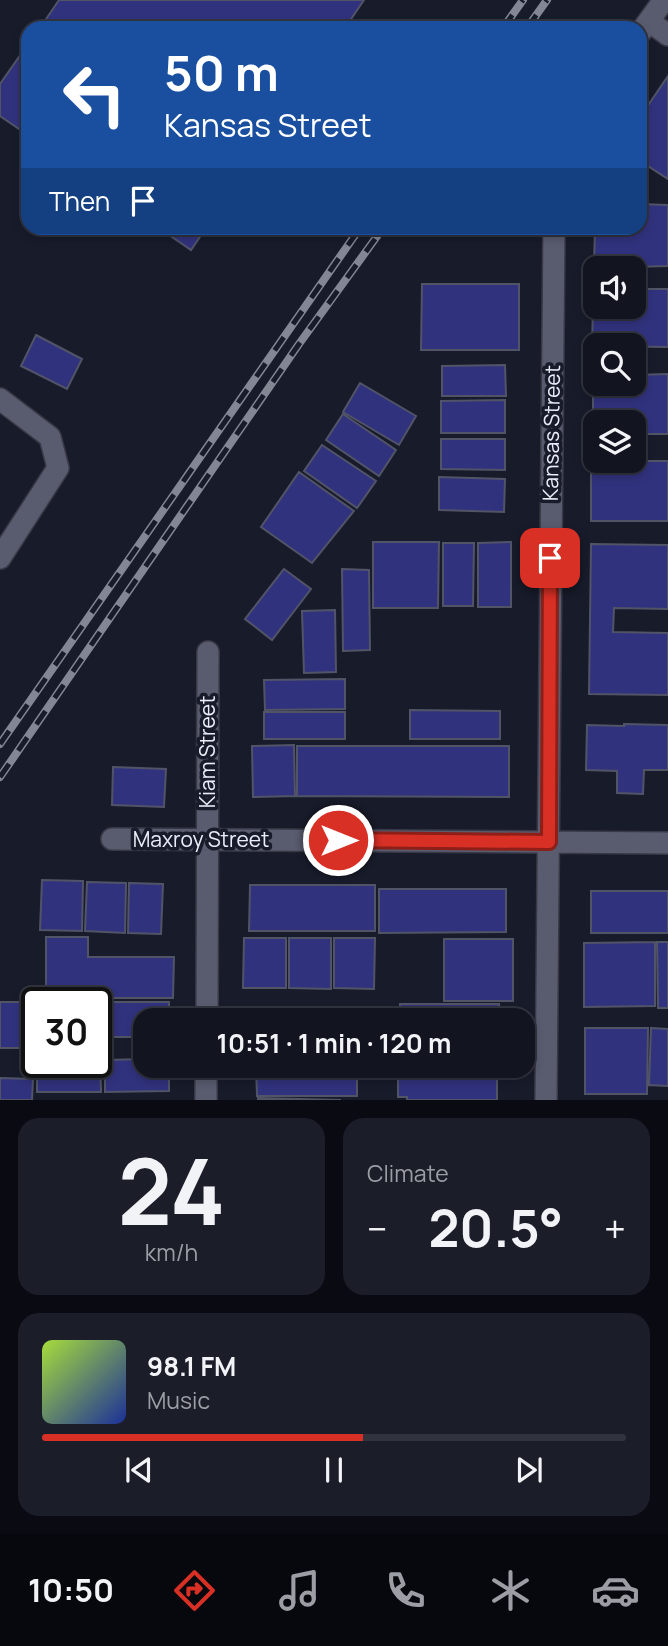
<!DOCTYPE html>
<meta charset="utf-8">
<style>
:root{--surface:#121420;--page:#1b1d29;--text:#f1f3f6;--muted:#9c9ea5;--line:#31333e;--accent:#d93025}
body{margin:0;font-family:Manrope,sans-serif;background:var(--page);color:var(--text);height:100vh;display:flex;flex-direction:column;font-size:26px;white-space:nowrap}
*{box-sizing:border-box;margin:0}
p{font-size:23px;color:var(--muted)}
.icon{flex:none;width:38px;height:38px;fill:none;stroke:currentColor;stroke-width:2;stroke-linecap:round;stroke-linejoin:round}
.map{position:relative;height:1100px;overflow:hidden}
.panel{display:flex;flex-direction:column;gap:18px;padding:18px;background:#0a0b12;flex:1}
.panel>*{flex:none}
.top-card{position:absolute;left:21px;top:21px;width:626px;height:214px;border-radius:21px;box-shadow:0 4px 10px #0003,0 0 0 2px var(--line);background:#1a4fa0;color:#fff;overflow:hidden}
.controls{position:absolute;left:583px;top:256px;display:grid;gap:14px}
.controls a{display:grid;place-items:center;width:63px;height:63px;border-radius:14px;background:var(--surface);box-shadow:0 4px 10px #0003,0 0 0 2px var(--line);font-size:35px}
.speed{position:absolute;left:21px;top:987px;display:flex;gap:14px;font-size:35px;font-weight:700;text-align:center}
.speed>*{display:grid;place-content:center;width:91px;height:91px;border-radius:50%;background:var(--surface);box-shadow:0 4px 10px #0003,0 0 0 2px var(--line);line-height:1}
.speed .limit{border:4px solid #111;border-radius:10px;background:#fff;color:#111}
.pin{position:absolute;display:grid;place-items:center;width:60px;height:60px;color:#fff;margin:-30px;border-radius:14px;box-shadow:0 4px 10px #0006}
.me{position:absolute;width:77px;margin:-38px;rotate:90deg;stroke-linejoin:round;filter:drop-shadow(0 0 5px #0008)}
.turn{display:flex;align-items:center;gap:24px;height:147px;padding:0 28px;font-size:32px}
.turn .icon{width:91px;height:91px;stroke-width:2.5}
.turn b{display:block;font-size:49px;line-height:60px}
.then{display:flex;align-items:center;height:66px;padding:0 28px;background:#0003;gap:14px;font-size:26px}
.big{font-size:52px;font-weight:700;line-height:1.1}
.panel .widget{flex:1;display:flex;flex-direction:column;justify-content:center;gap:10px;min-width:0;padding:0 24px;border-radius:21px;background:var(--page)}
.panel .dial{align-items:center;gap:0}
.dial b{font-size:91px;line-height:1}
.song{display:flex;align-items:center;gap:21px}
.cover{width:84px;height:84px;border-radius:10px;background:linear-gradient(135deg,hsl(80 70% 55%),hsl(230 70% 35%))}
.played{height:7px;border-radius:4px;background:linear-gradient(90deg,var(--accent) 55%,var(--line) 55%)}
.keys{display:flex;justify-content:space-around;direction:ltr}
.heat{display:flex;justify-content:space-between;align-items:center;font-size:38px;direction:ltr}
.panel .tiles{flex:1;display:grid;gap:18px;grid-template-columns:1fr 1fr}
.widget:last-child{grid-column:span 2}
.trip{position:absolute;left:133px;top:1008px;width:402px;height:70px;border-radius:21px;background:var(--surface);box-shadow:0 4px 10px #0003,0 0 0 2px var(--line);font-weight:700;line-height:70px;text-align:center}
.tabs{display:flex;height:112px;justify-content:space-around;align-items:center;background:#07080d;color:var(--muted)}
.tabs .icon{width:49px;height:49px}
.tabs .selected{color:var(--accent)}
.tabs b{font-size:32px;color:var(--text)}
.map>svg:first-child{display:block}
.building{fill:#31327d;stroke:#515467;stroke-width:2}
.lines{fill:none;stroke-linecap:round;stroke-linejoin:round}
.minor-casing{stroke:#383846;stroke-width:24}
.minor{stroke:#595c6f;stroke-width:21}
.rail-casing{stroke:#838693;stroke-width:8}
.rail{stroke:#181b2a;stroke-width:5;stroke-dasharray:16;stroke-linecap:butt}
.route-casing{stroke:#8d1f18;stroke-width:18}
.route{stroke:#d93025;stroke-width:12}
.labels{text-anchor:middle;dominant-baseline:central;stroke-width:7;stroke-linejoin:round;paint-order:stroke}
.street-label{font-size:21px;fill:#ebedf9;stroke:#181b2a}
</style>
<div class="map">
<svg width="668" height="1100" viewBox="0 0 668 1100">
<rect width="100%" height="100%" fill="#181b2a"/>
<path class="building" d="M 59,0 L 364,0 L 345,28 L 40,28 Z
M 28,44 L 28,135 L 0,116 L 0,84 Z
M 668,76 L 668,179 L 640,161 L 640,117 Z
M 640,204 L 668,205 L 668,266 L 595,268 L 595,306 L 634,306 L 634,289 L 668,289 L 668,347 L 592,346 L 595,228 L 640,228 Z
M 159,228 L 206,228 L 191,250 Z
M 422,284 L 519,284 L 519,350 L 421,350 Z
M 36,335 L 82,359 L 67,389 L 21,366 Z
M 505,365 L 506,396 L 442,396 L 442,366 Z
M 668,374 L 668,434 L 634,434 L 634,422 L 595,422 L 593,434 L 593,375 L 595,383 L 634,383 L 634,375 Z
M 360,383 L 416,416 L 399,445 L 343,412 Z
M 505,400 L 505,433 L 441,433 L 441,401 Z
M 343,414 L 396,450 L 379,476 L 326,440 Z
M 441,439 L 505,439 L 505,470 L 441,469 Z
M 322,445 L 376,481 L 357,508 L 304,471 Z
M 591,461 L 668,461 L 668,521 L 591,521 Z
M 299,472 L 354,511 L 312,563 L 261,527 Z
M 439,477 L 505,479 L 504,512 L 439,510 Z
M 373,542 L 439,542 L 438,608 L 373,608 Z
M 511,542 L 511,607 L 478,607 L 478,543 Z
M 443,543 L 474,543 L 473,606 L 443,606 Z
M 591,544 L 668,545 L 668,609 L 614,608 L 613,632 L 668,633 L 668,695 L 589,694 Z
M 284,569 L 311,589 L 272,640 L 245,619 Z
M 342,569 L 369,570 L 370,650 L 343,651 Z
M 335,610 L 336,672 L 304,673 L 302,611 Z
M 345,679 L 345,709 L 265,710 L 264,680 Z
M 410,710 L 500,711 L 500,739 L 410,739 Z
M 264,712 L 345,712 L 345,739 L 264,739 Z
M 624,724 L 668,725 L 668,770 L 644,770 L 643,794 L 617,793 L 617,771 L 586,770 L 587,725 L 624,726 Z
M 294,745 L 295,796 L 253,797 L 252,746 Z
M 297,746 L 509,746 L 509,797 L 297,796 Z
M 113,767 L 166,769 L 164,807 L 112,805 Z
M 42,880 L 83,881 L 82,931 L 40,930 Z
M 87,882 L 126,883 L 125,933 L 85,931 Z
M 129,883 L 163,884 L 161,934 L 128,933 Z
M 250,885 L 375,885 L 375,931 L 249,931 Z
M 379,889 L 506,889 L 506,932 L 379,933 Z
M 591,891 L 668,891 L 668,933 L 591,933 Z
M 46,937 L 88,937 L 88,957 L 174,957 L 173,998 L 46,998 Z
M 244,938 L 286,938 L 286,988 L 243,988 Z
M 289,938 L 331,938 L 331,989 L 289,988 Z
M 334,938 L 375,938 L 374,989 L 334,988 Z
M 444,939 L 513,939 L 513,1001 L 444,1001 Z
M 655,942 L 655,1006 L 584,1007 L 584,943 Z
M 657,942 L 668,942 L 668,1008 L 658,1008 Z
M 47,1001 L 100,1001 L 101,1037 L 96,1037 L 96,1003 Z
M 0,1002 L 32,1002 L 32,1048 L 0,1048 Z
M 105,1002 L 169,1002 L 169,1020 L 145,1020 L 145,1037 L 105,1037 Z
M 400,1004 L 499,1004 L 499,1020 L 400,1020 Z
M 285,1011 L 285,1020 L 243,1020 L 243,1012 Z
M 290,1011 L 330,1011 L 330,1020 L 290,1020 Z
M 333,1011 L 375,1011 L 375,1020 L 333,1020 Z
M 585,1028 L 648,1028 L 647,1094 L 585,1094 Z
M 651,1028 L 668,1029 L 668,1086 L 649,1085 Z
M 96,1058 L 100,1058 L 101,1092 L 37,1092 L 37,1062 L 96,1062 Z
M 145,1059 L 145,1066 L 169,1066 L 169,1091 L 105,1092 L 105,1060 Z
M 357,1066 L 357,1096 L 257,1096 L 256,1067 Z
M 497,1067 L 497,1100 L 407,1100 L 407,1097 L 398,1097 L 398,1068 Z
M 0,1078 L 33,1079 L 32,1100 L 0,1100 Z
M 258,1098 L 341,1100 L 258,1100 Z"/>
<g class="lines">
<g class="minor-casing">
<path id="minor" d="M 649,21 L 668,35
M 640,33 L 664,0
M 0,399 L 50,437 L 58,468 L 0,558
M 112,839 L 668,843
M 207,1020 L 208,652
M 206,1100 L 206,1066
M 546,1100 L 554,228"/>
</g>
<use href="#minor" class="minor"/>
<g class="rail-casing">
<path id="rail" d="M 503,28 L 523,0
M 527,28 L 547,0
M 0,744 L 360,228
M 0,777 L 299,344 L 383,228"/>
</g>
<use href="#rail" class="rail"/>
</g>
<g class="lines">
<g class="route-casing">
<path id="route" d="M 338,840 L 549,842 L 550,558"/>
</g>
<use href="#route" class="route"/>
</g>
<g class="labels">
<g class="street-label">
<text transform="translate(551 433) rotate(-89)">Kansas Street</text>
<text transform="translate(207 752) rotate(-90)">Kiam Street</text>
<text x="201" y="839">Maxroy Street</text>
</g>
</g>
</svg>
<div class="controls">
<a><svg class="icon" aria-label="sound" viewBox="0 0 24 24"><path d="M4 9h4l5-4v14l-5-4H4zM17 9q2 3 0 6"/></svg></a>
<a><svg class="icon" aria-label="search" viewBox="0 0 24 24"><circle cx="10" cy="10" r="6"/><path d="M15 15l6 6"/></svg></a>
<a><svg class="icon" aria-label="layers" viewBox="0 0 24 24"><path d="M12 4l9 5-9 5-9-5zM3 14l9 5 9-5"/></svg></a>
</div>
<div class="speed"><div class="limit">30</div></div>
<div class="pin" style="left:550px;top:558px;background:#d93025"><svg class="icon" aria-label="arrive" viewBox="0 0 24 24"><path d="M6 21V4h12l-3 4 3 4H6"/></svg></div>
<svg class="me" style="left:338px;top:840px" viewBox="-20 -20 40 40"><circle r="17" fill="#d93025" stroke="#fff" stroke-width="3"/><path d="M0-11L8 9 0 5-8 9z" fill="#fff"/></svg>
<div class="trip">10:51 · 1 min · 120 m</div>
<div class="top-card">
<div class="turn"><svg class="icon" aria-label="left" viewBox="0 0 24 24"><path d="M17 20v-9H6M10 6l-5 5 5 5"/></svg><div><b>50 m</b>Kansas Street</div></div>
<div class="then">Then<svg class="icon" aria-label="arrive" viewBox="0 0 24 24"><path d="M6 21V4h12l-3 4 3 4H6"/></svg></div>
</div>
</div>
<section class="panel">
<div class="tiles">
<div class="widget dial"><b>24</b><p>km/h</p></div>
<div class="widget"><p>Climate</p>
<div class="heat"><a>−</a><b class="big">20.5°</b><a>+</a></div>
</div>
<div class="widget">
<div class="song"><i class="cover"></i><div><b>98.1 FM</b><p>Music</p></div></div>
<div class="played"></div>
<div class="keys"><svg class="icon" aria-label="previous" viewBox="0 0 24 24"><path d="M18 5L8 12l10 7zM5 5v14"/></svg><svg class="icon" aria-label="pause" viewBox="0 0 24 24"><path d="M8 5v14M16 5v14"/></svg><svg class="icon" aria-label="next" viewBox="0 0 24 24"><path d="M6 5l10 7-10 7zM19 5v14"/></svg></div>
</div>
</div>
</section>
<nav class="tabs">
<b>10:50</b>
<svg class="icon selected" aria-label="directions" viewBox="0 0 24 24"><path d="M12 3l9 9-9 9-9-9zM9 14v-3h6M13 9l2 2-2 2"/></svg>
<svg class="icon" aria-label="music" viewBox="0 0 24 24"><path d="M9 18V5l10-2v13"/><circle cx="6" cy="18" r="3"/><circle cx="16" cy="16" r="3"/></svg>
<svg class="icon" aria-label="phone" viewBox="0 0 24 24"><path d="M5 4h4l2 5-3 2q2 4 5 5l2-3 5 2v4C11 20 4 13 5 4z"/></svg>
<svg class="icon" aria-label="climate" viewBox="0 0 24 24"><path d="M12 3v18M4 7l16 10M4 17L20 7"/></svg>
<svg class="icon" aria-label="car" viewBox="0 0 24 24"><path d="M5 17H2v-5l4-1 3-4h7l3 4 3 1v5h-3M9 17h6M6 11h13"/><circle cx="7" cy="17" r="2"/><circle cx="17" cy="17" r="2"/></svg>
</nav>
